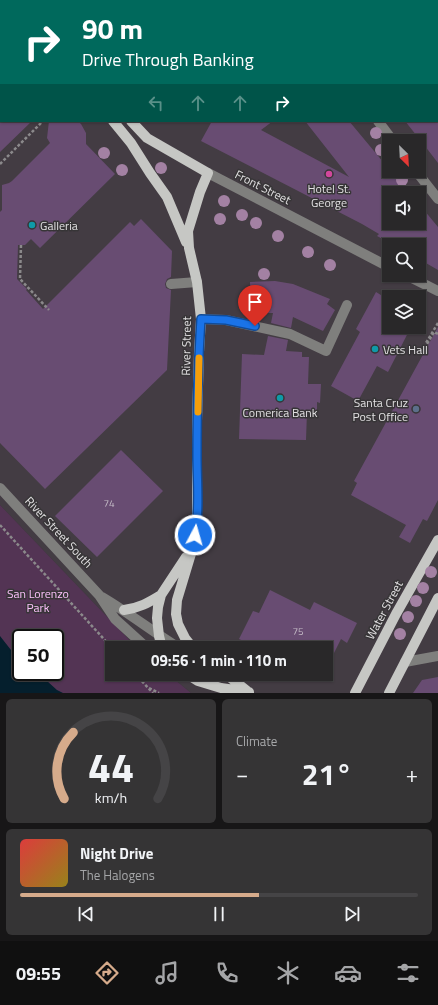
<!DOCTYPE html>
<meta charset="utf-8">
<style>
:root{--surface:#292829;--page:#353435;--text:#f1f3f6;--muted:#a5a6a8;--line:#454446;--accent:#d6ab8b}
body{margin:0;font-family:"Titillium Web",sans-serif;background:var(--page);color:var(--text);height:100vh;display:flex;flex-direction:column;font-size:15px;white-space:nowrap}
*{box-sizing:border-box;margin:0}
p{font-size:13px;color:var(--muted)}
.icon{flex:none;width:22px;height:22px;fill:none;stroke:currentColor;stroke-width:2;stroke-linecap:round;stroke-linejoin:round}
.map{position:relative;height:693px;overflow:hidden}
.details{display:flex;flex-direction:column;gap:6px;padding:6px;background:#171617;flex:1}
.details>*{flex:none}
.hud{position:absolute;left:0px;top:0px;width:438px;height:122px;box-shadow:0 1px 3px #0004,0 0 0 1px var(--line);background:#00695c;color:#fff;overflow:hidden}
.needle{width:26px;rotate:156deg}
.tools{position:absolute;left:382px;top:134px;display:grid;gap:8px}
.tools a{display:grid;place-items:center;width:44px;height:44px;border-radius:0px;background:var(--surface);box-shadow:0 1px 3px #0004,0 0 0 1px var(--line);font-size:20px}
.speed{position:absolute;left:12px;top:629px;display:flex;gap:8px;font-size:20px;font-weight:700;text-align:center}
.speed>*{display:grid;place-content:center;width:52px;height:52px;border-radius:50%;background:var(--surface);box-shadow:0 1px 3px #0004,0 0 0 1px var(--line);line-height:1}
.speed .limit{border:2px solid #111;border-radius:6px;background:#fff;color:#111}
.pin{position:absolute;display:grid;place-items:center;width:34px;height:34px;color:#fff;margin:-41px -17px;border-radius:50% 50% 50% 0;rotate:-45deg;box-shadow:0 0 4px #0007}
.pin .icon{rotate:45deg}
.me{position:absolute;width:44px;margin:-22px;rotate:6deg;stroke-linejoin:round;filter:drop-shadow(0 0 3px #0008)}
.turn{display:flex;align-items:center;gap:14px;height:84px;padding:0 16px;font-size:18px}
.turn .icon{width:52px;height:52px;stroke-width:2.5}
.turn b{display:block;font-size:28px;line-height:34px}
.lanes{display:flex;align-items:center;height:38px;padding:0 16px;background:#0003;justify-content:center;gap:20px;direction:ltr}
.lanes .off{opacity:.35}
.big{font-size:30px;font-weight:700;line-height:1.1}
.details .tile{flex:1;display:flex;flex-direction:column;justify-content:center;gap:6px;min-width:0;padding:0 14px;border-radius:6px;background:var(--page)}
.details .dial{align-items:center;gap:0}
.dial svg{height:104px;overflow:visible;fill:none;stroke:var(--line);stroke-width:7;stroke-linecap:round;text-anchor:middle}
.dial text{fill:var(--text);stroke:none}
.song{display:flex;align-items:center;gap:12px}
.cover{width:48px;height:48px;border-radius:6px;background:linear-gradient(135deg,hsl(0 70% 55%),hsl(50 70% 35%))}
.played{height:4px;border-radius:2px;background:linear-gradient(90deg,var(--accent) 60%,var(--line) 60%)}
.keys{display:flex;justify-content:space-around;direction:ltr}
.heat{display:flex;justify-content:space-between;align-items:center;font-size:22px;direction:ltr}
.details .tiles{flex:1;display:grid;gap:6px;grid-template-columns:1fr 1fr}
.tile:last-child{grid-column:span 2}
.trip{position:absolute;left:105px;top:641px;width:228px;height:40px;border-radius:0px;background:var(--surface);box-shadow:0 1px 3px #0004,0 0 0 1px var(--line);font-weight:700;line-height:40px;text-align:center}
.tabs{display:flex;height:64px;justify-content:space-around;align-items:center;background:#101010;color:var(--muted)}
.tabs .icon{width:28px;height:28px}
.tabs .current{color:var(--accent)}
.tabs b{font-size:18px;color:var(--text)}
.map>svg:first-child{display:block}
.built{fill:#433c43;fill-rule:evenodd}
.green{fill:#533454;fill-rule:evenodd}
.water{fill:#051f2d}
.building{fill:#684c72}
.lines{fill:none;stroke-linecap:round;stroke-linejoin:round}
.path{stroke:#8b898b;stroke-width:2.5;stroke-dasharray:3 2;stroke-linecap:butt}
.minor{stroke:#7f7f7d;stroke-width:10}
.major{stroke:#c6c7c4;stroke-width:10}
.tree{fill:#a381a3}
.route-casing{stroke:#114b97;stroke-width:10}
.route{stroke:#1a73e8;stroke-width:7}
.slow{stroke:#f59e0b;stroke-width:7}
.hotel-dot{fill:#d1479c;stroke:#373537;stroke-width:1.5}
.culture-dot{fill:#0f9aa8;stroke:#373537;stroke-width:1.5}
.service-dot{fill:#5c6f8a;stroke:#373537;stroke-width:1.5}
.labels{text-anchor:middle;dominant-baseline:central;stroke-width:3;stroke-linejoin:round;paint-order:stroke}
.number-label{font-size:10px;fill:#c4bbc6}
.street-label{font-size:12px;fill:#e2e0e2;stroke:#373537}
.poi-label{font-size:12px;fill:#e2e0e2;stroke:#373537}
.park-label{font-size:12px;fill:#fbc0fb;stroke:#373537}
</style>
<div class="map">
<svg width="438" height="693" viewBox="0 0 438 693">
<rect width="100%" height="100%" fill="#373537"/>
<path class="built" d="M 0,0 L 438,0 L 438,693 L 191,693 L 168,674 L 326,674 L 326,648 L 137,648 L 0,505 ZM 1,1 L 437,1 L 437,121 L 1,121 ZM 389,141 L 419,141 L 419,171 L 389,171 ZM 389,193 L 419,193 L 419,223 L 389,223 ZM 389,245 L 419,245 L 419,275 L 389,275 ZM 389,297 L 419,297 L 419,327 L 389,327 Z"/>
<path class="green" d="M 0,505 L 137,648 L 112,648 L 112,674 L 168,674 L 191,693 L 0,693 ZM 21,638 L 55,638 L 55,672 L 21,672 Z"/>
<path class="water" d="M 0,636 L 11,650 L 21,659 L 21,672 L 37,672 L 57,690 L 63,693 L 0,693 Z"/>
<path class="building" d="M 0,121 L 32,121 L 0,152 Z
M 49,121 L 78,121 L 81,124 L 86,133 L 86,144 L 115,174 L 40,248 L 31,239 L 25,245 L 18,245 L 17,279 L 27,289 L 26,290 L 43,309 L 130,222 L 134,226 L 141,219 L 172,251 L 171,277 L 167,279 L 165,284 L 166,288 L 171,290 L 167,370 L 45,489 L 0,443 L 0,212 L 2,210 L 2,185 L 9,183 L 12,181 L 50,143 L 47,138 Z
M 212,121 L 273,121 L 261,130 L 349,177 L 305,121 L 349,121 L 389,169 L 389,171 L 390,171 L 409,193 L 389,193 L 389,223 L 419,223 L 419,204 L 438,227 L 438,270 L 419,259 L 419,245 L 394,245 L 377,236 L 379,234 L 362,224 L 201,141 Z
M 405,121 L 438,121 L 438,163 L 428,150 Z
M 275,281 L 293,284 L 330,299 L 327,304 L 335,310 L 323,331 L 293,317 L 291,328 L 271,323 L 273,313 L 251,313 L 250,282 Z
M 376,292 L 389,300 L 389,327 L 411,327 L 388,372 L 377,366 L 358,401 L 331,386 L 360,332 L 356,329 Z
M 438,327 L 438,500 L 427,521 L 423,519 L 410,543 L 399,537 L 406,525 L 351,495 L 357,483 L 354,481 Z
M 268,336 L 288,340 L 286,351 L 302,352 L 302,357 L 309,357 L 308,384 L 321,384 L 320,403 L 317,402 L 317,412 L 307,412 L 306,440 L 239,439 L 242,354 L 264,355 Z
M 121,450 L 163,491 L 97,557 L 55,516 Z
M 270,590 L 310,610 L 314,602 L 357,623 L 347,643 L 341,639 L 326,669 L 326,648 L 259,648 L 239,639 L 253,611 L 259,613 Z
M 438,677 L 438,693 L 413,693 L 422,680 Z"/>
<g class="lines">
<path class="path" d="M 118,0 L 119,1
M 139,0 L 140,1
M 0,164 L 43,121
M 21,245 L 20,279 L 49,310
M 438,323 L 426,343 L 427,344 L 434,332 L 438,334
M 0,525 L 112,648
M 135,674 L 153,693
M 149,688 L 159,693"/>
<path class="minor" d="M 285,0 L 285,1
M 437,0 L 438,1
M 212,1 L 213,0
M 353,1 L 355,0
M 378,121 L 393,141
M 416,171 L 438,199
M 208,173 L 389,267
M 406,275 L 438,291
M 171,284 L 197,282
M 201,319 L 226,320 L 290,334 L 326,351 L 347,305
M 0,488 L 99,595 L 115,619 L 147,648
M 102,597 C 129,613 153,632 179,648
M 405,662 L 438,656"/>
<path class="major" d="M 4,0 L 5,1
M 113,121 L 131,143 L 150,173 L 167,197 L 186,242
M 131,121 L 147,138 L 208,173 L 200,192 L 188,231 L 189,248 L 197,282 L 201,319 L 199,352 L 197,421 L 197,523 L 193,547 L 177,600 L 176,614 L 178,624 L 185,638 L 193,648
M 124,610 C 139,608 148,603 161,595
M 162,648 L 159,636 L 157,618 L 158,607 L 161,595 L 186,557
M 187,674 L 198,681 L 221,688 L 249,692
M 226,674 L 247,691
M 355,693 L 396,614 L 438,540
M 389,693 L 438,598"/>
</g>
<g class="tree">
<circle cx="376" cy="133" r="6"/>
<circle cx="381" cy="150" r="6"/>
<circle cx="104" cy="153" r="6"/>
<circle cx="161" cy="168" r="6"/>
<circle cx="122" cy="170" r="6"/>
<circle cx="402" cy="180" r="6"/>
<circle cx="224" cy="201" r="6"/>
<circle cx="242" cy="215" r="6"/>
<circle cx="220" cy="219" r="6"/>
<circle cx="256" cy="223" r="6"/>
<circle cx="278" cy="236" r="6"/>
<circle cx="308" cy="252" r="6"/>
<circle cx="330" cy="265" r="6"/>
<circle cx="264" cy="274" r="6"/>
<circle cx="431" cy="572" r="6"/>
<circle cx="423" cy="588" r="6"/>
<circle cx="416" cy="601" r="6"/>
<circle cx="408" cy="617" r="6"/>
<circle cx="400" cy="634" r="6"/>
</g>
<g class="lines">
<g class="route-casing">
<path id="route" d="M 195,535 C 200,509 197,482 197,456 C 197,410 198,365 201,319 L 226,320 L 255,326"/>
</g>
<use href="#route" class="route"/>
<path class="slow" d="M 198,412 L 199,358"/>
</g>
<circle class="hotel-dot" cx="329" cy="174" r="4"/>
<g class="culture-dot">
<circle cx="32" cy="225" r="4"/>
<circle cx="375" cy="349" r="4"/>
<circle cx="280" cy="398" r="4"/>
</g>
<circle class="service-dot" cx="416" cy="409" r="4"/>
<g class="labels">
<g class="number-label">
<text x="109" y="503">74</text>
<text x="298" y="631">75</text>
</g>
<g class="street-label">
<text transform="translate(263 187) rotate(27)">Front Street</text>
<text transform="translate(186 346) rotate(-89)">River Street</text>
<text transform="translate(59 532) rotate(47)">River Street South</text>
<text transform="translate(384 610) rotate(-62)">Water Street</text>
</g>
<g class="poi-label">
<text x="329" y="188">Hotel St.<tspan x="329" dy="14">George</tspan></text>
<text x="40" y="225" text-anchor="start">Galleria</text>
<text x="383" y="349" text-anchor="start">Vets Hall</text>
<text x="408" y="402" text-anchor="end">Santa Cruz<tspan x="408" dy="14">Post Office</tspan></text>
<text x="280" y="412">Comerica Bank</text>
</g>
<g class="park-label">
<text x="38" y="593">San Lorenzo<tspan x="38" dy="14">Park</tspan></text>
</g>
</g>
</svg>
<div class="tools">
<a><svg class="needle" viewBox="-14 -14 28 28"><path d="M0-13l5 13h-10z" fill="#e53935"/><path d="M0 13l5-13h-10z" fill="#a5a6a8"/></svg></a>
<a><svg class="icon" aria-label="sound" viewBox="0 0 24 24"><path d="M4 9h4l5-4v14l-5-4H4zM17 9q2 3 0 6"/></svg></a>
<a><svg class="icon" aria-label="search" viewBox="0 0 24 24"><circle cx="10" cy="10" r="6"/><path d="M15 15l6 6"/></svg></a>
<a><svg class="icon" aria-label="layers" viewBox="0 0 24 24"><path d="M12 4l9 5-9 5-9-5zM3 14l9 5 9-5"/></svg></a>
</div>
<div class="speed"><div class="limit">50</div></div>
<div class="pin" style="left:255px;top:326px;background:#d93025"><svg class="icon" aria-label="arrive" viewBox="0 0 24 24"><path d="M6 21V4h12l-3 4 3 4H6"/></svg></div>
<svg class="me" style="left:195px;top:535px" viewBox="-20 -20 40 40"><circle r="17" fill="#1a73e8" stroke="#fff" stroke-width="3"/><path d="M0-11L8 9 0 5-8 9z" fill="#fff"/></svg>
<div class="trip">09:56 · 1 min · 110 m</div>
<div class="hud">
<div class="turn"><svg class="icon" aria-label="right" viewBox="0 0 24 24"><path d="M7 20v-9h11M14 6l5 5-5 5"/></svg><div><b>90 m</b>Drive Through Banking</div></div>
<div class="lanes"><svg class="icon off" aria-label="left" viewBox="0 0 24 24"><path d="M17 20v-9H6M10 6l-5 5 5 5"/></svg><svg class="icon off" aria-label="ahead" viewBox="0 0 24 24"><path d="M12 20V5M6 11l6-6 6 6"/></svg><svg class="icon off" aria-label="ahead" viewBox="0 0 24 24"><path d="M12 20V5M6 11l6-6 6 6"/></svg><svg class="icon" aria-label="right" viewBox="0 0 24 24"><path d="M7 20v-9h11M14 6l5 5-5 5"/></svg></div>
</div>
</div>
<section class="details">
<div class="tiles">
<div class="tile dial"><svg viewBox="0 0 100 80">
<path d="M14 69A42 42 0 1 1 86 69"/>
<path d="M14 69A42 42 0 0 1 21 18" stroke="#d6ab8b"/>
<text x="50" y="56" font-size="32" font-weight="700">44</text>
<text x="50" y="72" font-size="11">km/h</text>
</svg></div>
<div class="tile"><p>Climate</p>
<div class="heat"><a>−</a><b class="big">21°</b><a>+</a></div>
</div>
<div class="tile">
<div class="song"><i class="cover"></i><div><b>Night Drive</b><p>The Halogens</p></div></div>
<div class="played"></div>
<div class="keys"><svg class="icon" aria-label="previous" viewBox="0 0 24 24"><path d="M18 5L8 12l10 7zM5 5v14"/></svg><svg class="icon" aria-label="pause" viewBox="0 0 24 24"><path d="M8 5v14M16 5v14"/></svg><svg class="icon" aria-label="next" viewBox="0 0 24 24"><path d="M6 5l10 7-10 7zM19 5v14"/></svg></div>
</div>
</div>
</section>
<nav class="tabs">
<b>09:55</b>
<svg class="icon current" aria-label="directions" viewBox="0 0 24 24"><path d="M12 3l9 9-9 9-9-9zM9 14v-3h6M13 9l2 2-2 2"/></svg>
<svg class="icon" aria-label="music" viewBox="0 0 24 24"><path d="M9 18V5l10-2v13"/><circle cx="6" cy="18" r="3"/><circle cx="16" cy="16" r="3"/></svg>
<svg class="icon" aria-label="phone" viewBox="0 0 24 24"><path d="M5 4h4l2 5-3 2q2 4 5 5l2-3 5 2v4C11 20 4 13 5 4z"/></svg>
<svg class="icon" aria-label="climate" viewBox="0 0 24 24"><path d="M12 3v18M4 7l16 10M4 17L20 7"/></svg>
<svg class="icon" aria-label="car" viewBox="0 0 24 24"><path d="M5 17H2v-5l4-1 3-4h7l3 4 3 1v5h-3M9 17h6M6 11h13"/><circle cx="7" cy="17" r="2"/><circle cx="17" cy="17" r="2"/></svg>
<svg class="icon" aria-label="filters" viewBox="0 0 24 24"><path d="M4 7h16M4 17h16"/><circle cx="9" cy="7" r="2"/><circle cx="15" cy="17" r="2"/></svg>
</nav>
